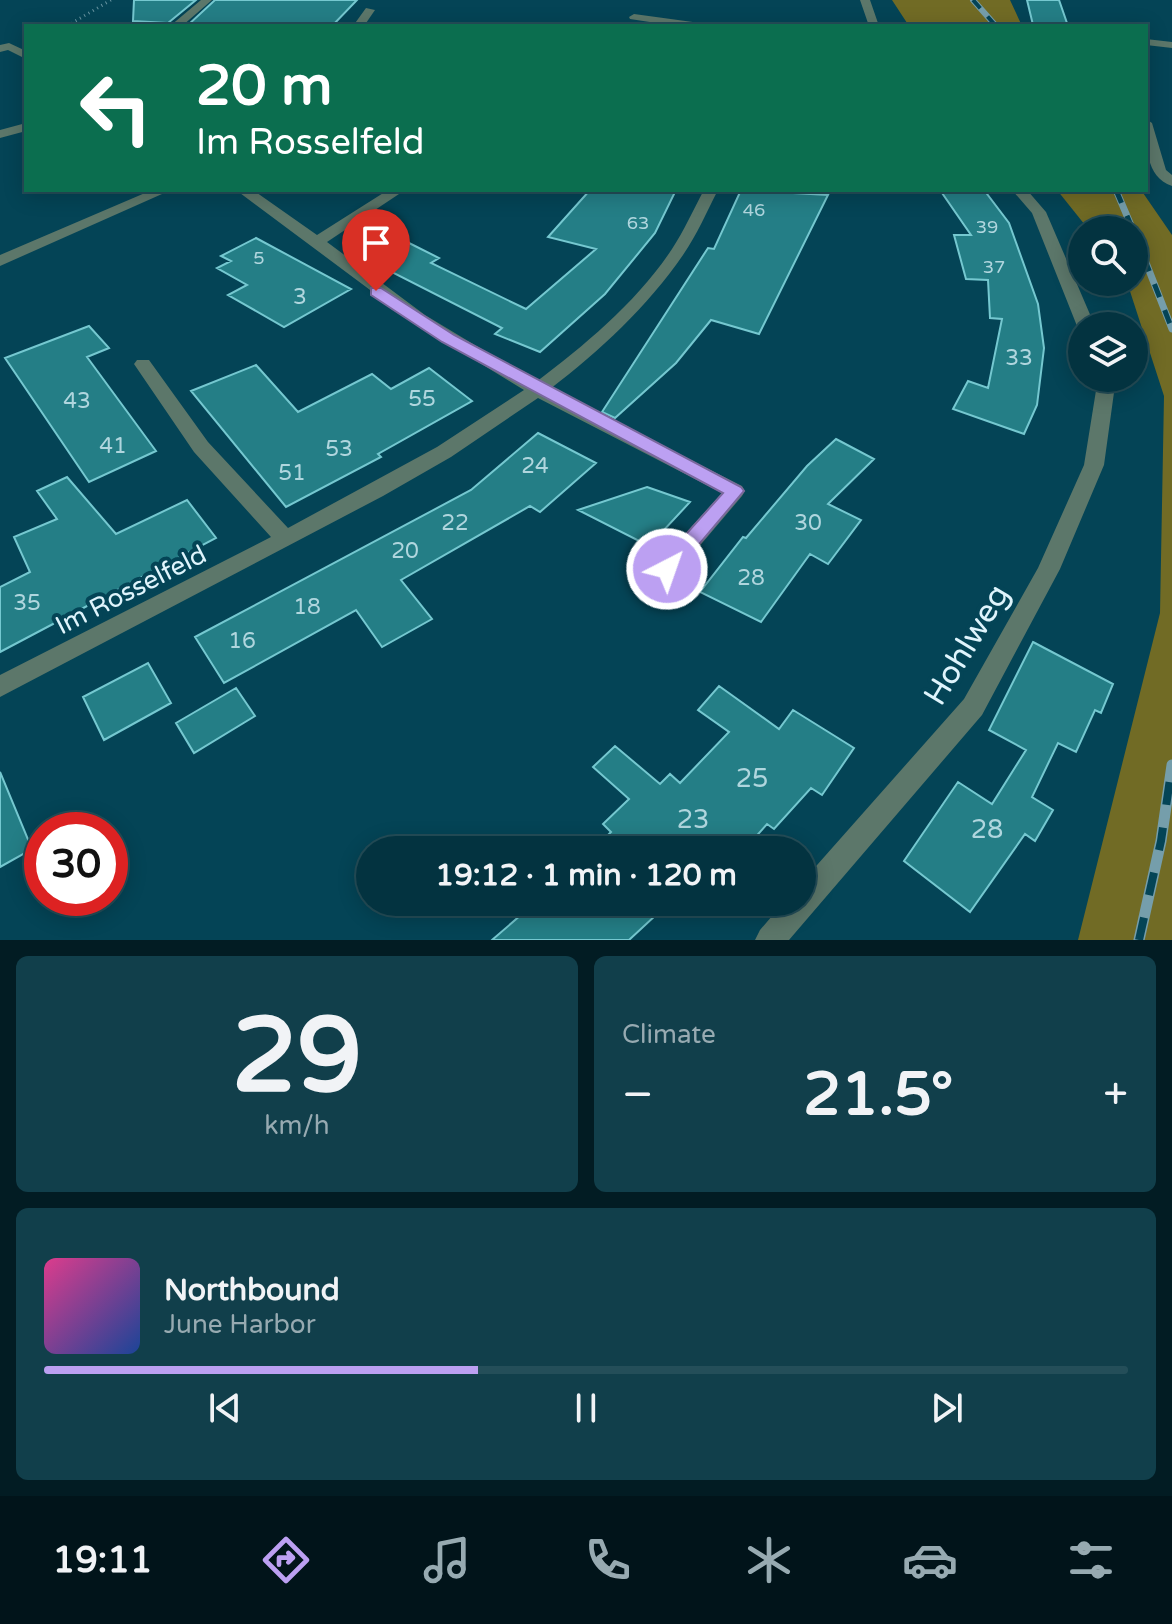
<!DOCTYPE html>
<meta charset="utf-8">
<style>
:root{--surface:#033340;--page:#113f4b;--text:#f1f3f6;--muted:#97aab1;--line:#244e59;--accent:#bca0f2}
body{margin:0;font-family:"Varela Round",sans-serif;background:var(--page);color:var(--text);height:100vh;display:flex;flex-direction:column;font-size:30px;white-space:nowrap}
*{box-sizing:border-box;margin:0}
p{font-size:26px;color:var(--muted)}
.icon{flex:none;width:44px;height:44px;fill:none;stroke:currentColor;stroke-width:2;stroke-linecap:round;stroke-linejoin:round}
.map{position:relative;height:940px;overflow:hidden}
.side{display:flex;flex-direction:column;gap:16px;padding:16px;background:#021c23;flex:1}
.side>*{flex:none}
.hud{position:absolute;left:24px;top:24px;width:1124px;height:168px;border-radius:0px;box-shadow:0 4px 20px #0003,0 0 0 2px var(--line);background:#0b6e4f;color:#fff;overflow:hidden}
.tools{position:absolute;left:1068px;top:216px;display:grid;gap:16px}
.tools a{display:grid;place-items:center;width:80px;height:80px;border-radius:50%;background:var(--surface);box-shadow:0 4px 20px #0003,0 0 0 2px var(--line);font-size:40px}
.speed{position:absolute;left:24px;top:812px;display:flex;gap:16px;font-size:40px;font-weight:700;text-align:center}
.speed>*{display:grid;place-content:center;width:104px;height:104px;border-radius:50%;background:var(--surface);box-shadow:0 4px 20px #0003,0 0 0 2px var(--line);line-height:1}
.speed .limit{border:12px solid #d22;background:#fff;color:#111}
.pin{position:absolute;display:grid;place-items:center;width:68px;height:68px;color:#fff;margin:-82px -34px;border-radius:50% 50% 50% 0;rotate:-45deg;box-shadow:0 0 8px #0007}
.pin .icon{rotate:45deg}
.me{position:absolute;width:88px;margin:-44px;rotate:41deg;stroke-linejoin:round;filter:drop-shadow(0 0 6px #0008)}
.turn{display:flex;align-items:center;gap:28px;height:168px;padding:0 40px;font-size:36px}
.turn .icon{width:104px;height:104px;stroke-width:2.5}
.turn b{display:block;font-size:56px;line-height:68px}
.big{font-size:60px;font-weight:700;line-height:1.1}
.side .card{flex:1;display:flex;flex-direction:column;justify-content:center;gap:12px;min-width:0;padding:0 28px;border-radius:12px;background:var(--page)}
.side .dial{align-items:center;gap:0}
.dial b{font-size:104px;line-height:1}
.song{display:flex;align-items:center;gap:24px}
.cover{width:96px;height:96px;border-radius:12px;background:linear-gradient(135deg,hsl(330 70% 55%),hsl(220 70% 35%))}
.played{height:8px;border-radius:4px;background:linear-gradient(90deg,var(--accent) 40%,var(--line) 40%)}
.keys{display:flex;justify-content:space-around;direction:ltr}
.heat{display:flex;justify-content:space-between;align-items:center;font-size:44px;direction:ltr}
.side .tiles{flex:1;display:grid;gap:16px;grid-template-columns:1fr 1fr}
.card:last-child{grid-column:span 2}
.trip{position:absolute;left:356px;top:836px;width:460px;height:80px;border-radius:40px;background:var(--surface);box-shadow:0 4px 20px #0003,0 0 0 2px var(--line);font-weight:700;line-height:80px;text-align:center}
.dock{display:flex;height:128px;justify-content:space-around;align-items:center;background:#01141a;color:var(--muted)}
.dock .icon{width:56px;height:56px}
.dock .current{color:var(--accent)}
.dock b{font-size:36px;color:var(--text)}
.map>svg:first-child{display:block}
.forest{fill:#716b25}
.building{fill:#247e86;stroke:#75c8d0;stroke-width:2}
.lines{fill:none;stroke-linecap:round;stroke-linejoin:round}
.path{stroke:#6995a2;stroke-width:3;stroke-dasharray:1 4;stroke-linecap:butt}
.lane{fill:#5c776a;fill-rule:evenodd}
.street{fill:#5c776a;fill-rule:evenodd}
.rail-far2-casing{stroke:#759eab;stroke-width:6}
.rail-far1-casing{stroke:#759eab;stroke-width:7}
.rail-casing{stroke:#759eab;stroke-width:11}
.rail-far2{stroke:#044456;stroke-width:4;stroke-dasharray:11;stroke-linecap:butt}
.rail-far1{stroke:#044456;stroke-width:5;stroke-dasharray:14;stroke-linecap:butt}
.rail{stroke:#044456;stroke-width:8;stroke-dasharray:23;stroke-linecap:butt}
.route{fill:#bca0f2;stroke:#7a689d;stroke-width:2}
.labels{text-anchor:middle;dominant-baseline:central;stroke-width:8;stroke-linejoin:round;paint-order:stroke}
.far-number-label{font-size:18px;fill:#b0d6de}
.number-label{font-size:22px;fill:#b0d6de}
.street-label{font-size:26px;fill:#dff4fc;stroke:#044456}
.near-number-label{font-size:26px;fill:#b0d6de}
.near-street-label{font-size:32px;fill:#dff4fc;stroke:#044456}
</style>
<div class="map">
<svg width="1172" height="940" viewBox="0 0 1172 940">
<rect width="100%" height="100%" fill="#044456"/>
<path class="forest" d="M 892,0 L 1010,0 L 1022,26 L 909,26 Z
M 1057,190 L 1141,190 L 1172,235 L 1172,940 L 1078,940 L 1160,613 L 1164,396 L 1127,282 L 1134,282 L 1134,230 L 1089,230 Z"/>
<path class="building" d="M 134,0 L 196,0 L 168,23 L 133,21 Z
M 215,0 L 357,0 L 332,26 L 188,25 Z
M 1027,0 L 1059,0 L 1068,26 L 1033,25 Z
M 590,190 L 676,190 L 655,233 L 605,294 L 540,352 L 495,334 L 502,328 L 372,262 L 407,242 L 439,258 L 431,263 L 526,309 L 596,249 L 548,237 Z
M 741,190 L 828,195 L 759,334 L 711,320 L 676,363 L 615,418 L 602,412 L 708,248 L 714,249 Z
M 940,190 L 984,190 L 1009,223 L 1038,304 L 1044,348 L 1037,405 L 1024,434 L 953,409 L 968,381 L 988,388 L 1002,319 L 990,318 L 988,280 L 966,279 L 954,235 L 971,235 Z
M 256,238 L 351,289 L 284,327 L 228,295 L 247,285 L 217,268 L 231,261 L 221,256 Z
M 89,326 L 109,348 L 87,357 L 156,451 L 89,482 L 5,358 Z
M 256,365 L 298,412 L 372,374 L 391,389 L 429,368 L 472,401 L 378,454 L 381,457 L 286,507 L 191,391 Z
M 538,433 L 596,463 L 540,512 L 530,506 L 401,580 L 432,619 L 382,647 L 356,610 L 224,683 L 195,637 L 471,490 Z
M 836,439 L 874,459 L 828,504 L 861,520 L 828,564 L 810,554 L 761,622 L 700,592 L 743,537 L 746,538 L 807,466 Z
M 67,477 L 116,534 L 187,500 L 216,538 L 0,652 L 0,587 L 30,572 L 14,537 L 57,519 L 37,491 Z
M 647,487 L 690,502 L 649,546 L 578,510 Z
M 1033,642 L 1113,684 L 1101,713 L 1095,710 L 1076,752 L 1058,743 L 1032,797 L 1053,810 L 1035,841 L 1025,834 L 970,912 L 904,861 L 958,782 L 992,804 L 1026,750 L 989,730 Z
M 148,663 L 171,703 L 104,740 L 83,697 Z
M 719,686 L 779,729 L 793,710 L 854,748 L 822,795 L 811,788 L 774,829 L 767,824 L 744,850 L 593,850 L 611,832 L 603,824 L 629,799 L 593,767 L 615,746 L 660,784 L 670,774 L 680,783 L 729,732 L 698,710 Z
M 236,688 L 255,716 L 194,753 L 176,723 Z
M 0,772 L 32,849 L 0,867 Z
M 536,902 L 670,902 L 629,940 L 492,940 Z"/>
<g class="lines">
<path class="path" d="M 67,26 L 111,0"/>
<path class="lane" d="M 1146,39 L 1172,42 L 1172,48 L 1146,45 Z
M 1146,119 L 1152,123 L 1166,170 L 1172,175 L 1172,186 C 1145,177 1146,144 1146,119 Z"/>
<path class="street" d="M 201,0 L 212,0 L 182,26 L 170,26 Z
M 860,0 L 870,0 L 879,26 L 869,26 Z
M 366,8 L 375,10 L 364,26 L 353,26 Z
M 634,14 L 700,23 L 705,26 L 676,26 L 630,19 L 629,17 Z
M 9,43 L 26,51 L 26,59 L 8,50 L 0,52 L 0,45 Z
M 26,123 L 26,131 L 0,138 L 0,130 Z
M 152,190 L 171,190 L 0,266 L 0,255 Z
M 236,190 L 253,190 L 317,235 L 388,190 L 405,190 L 327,242 L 425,315 L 536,382 C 585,345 637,302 672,249 C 684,231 693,210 704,190 L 718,190 C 707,211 697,235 683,255 C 647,307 600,351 550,389 L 742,486 L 745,491 L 742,496 L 675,575 L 659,575 L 656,569 L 659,563 L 722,493 L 538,398 L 451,457 L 383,496 L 0,697 L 0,675 L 271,537 L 194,452 L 134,364 L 137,360 L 149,360 L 208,442 L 288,528 L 437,447 L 524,390 L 413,322 Z
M 1012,190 L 1027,190 L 1046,212 L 1095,326 L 1082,326 L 1082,330 L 1077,326 L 1032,213 Z
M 1098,378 L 1116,378 L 1104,465 L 1060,569 L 982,715 L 789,940 L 755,940 L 760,930 L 784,902 L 802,902 L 802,882 L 964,699 L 1038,568 L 1084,465 Z"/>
<g class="rail-far2-casing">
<path id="rail-far2" d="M 973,0 L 996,26"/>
</g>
<g class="rail-far1-casing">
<path id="rail-far1" d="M 1116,190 L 1133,230
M 1134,232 L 1172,329"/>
</g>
<g class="rail-casing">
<path id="rail" d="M 1139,940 L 1161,841 L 1172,765"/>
</g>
<use href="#rail-far2" class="rail-far2"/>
<use href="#rail-far1" class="rail-far1"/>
<use href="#rail" class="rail"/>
</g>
<path class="route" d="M 371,288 L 381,288 L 454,335 L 741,487 L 744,491 L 674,574 L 660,574 L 657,569 L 660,563 L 723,493 L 442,342 L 371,295 Z"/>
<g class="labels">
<g class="far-number-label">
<text x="754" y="210">46</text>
<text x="638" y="223">63</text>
<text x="987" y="227">39</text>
<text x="259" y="258">5</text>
<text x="994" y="267">37</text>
</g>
<g class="number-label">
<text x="300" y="297">3</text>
<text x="1019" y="358">33</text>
<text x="422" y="399">55</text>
<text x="77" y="401">43</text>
<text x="113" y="446">41</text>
<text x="339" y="449">53</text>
<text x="535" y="466">24</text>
<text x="292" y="473">51</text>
<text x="455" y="523">22</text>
<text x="808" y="523">30</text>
<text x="405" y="551">20</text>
<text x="751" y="578">28</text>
<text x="27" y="603">35</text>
<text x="307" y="607">18</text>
<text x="242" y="641">16</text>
</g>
<g class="street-label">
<text transform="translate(131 590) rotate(-27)">Im Rosselfeld</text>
</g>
<g class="near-number-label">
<text x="752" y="778">25</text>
<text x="693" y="819">23</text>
<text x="987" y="829">28</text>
</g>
<g class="near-street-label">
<text transform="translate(967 645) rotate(-59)">Hohlweg</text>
</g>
</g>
</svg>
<div class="tools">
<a><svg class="icon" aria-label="search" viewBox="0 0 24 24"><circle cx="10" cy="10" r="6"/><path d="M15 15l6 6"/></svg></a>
<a><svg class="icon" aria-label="layers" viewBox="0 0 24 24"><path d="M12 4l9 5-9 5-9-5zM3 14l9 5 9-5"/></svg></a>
</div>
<div class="speed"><div class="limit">30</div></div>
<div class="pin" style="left:376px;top:291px;background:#d93025"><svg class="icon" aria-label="arrive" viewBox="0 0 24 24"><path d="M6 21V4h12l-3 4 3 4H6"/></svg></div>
<svg class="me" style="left:667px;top:569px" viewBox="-20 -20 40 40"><circle r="17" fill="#bca0f2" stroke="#fff" stroke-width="3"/><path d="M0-11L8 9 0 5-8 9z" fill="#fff"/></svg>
<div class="trip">19:12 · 1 min · 120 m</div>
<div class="hud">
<div class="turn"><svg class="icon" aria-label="left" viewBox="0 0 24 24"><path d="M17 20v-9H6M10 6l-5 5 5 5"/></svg><div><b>20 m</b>Im Rosselfeld</div></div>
</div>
</div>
<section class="side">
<div class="tiles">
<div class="card dial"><b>29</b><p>km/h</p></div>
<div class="card"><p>Climate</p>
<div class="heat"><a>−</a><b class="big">21.5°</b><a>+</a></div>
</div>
<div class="card">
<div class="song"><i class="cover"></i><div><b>Northbound</b><p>June Harbor</p></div></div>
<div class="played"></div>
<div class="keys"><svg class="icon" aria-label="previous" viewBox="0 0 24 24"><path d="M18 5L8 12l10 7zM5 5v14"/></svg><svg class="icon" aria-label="pause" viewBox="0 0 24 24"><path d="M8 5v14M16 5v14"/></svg><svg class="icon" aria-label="next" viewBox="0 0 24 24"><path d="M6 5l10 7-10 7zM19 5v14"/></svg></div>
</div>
</div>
</section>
<nav class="dock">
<b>19:11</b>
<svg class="icon current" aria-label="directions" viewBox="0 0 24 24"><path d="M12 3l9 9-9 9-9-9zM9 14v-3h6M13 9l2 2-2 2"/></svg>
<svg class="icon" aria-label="music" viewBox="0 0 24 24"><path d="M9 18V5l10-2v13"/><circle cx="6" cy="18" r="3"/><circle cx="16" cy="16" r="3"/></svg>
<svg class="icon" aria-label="phone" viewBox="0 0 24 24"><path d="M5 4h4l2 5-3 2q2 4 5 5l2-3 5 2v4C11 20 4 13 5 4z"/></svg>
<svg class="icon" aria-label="climate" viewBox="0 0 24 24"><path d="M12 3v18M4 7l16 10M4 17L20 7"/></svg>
<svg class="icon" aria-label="car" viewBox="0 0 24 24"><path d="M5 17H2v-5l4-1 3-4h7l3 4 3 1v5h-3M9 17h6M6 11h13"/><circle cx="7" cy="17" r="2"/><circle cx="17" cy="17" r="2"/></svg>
<svg class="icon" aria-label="filters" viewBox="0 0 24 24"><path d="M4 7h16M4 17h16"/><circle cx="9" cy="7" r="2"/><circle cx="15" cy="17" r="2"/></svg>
</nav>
